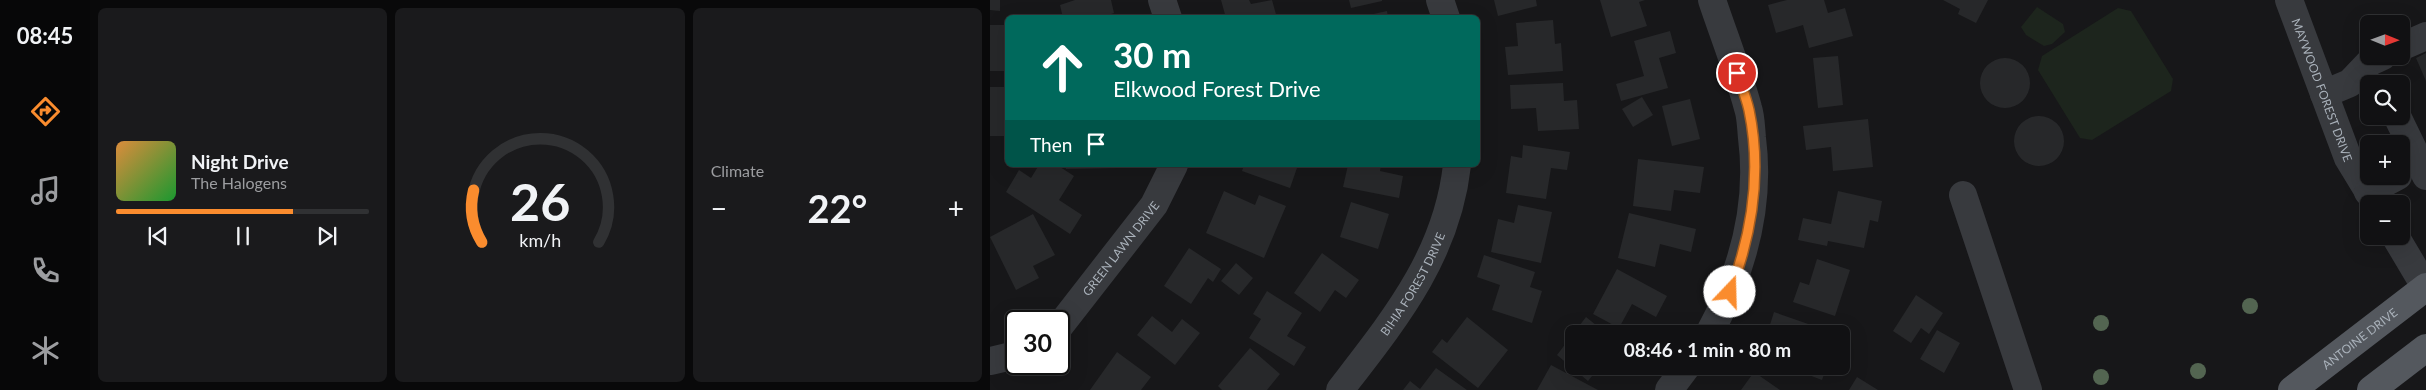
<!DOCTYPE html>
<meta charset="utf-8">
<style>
:root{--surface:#111113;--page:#1a1a1c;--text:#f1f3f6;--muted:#9c9da0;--line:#303133;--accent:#fa8c2e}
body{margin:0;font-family:Lato,sans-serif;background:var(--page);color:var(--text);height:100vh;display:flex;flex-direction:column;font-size:19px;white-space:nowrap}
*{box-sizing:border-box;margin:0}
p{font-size:16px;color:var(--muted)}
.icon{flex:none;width:28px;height:28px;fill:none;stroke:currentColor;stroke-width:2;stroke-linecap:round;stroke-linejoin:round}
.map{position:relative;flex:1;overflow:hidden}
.side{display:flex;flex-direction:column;gap:8px;padding:8px;background:#09090a;width:900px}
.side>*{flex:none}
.top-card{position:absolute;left:15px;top:15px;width:475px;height:152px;border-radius:8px;box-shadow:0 5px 20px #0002,0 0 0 1px var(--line);background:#00695c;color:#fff;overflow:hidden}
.needle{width:32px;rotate:91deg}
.tools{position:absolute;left:1370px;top:15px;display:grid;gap:10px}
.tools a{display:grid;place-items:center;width:50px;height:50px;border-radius:8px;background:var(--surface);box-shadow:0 5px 20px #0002,0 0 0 1px var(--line);font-size:25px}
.speed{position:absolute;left:15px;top:310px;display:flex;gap:10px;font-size:25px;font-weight:700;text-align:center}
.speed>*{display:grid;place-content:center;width:65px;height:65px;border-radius:50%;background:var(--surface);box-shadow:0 5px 20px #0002,0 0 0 1px var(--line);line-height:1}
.speed .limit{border:2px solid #111;border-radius:8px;background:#fff;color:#111}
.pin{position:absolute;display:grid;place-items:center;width:42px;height:42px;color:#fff;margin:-21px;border:2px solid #fff;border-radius:50%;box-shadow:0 1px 5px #0007}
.me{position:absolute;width:55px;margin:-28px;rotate:21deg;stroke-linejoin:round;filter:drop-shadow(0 0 4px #0008)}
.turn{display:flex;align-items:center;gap:18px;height:105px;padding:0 25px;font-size:22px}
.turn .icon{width:65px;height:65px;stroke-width:2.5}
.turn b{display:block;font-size:35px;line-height:42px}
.then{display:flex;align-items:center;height:48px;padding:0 25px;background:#0003;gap:10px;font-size:19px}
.big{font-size:38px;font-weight:700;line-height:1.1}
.side .tile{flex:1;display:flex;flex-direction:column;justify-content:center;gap:8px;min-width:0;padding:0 18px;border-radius:8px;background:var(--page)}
.side .dial{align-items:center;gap:0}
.dial svg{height:130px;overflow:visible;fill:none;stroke:var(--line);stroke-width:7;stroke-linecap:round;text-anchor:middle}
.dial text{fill:var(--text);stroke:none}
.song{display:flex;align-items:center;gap:15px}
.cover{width:60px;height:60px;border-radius:8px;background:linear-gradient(135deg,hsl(30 70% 55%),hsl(130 70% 35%))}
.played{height:5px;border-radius:2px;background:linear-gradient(90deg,var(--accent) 70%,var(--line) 70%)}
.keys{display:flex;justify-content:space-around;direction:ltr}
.heat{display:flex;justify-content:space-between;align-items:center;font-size:28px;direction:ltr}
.side .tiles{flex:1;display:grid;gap:8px;grid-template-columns:repeat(3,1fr)}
.trip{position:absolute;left:575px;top:325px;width:285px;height:50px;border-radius:8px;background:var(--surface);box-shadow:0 5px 20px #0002,0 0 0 1px var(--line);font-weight:700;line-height:50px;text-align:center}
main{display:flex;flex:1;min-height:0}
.tabs{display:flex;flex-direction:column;width:90px;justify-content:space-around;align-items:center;background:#070708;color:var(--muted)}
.tabs .icon{width:35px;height:35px}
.tabs .selected{color:var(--accent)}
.tabs b{font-size:22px;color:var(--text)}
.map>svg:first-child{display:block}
.green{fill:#1d251d}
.building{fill:#27282a}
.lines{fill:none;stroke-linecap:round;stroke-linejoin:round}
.minor{stroke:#383a3e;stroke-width:28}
.major{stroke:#54585e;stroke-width:28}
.tree{fill:#536551}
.route-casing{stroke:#a25b1e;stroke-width:12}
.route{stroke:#fa8c2e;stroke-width:9}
.labels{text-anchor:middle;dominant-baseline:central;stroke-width:5;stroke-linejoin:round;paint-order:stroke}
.street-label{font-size:12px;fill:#a9b1ba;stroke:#121214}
</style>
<main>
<nav class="tabs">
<b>08:45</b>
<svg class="icon selected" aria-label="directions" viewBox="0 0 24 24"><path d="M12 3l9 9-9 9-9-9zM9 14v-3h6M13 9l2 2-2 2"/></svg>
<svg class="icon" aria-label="music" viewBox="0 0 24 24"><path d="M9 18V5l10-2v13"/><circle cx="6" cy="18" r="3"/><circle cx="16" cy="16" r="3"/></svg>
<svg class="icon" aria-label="phone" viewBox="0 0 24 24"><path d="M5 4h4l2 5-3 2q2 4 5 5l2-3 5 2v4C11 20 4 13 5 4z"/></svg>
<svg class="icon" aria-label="climate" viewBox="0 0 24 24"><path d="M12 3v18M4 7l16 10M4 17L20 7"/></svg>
</nav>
<section class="side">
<div class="tiles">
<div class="tile">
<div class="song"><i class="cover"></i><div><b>Night Drive</b><p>The Halogens</p></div></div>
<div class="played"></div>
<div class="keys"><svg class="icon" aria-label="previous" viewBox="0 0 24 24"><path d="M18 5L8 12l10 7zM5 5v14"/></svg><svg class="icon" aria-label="pause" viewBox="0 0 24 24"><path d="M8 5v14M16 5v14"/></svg><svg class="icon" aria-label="next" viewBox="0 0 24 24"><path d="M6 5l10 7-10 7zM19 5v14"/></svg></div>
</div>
<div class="tile dial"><svg viewBox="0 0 100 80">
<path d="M14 69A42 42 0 1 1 86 69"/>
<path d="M14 69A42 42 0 0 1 9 37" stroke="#fa8c2e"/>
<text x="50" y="56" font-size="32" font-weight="700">26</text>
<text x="50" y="72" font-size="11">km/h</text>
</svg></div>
<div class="tile"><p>Climate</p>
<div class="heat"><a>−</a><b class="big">22°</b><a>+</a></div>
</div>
</div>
</section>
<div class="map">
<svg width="1436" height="390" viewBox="0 0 1436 390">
<rect width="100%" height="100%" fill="#171719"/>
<path class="green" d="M 1047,7 L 1073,24 L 1075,32 L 1062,44 L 1054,46 L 1036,35 L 1031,27 Z
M 1128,8 L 1141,11 L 1183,79 L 1181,91 L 1102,140 L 1090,138 L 1048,70 L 1052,56 Z"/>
<path class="building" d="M 0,0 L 10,0 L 10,11 L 0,10 Z
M 85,0 L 121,0 L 124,13 L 110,18 L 73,18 L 70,5 Z
M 231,0 L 259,0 L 261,4 L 282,0 L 287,18 L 236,18 Z
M 359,0 L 392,0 L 392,1 L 361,8 Z
M 504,0 L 546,0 L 547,6 L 508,16 Z
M 610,0 L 655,0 L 649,2 L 657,26 L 621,37 Z
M 797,0 L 834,0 L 838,13 L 855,8 L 863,36 L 819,48 L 813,25 L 786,33 L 778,5 Z
M 953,0 L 998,0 L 986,23 L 968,14 L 970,9 Z
M 397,11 L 398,18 L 370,18 L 370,17 Z
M 563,20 L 565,44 L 571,43 L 573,71 L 518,75 L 515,47 L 528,46 L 526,23 Z
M 0,25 L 18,25 L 18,71 L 0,71 Z
M 680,31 L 686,53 L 669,58 L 678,88 L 631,101 L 626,84 L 654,76 L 644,41 Z
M 1436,53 L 1436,81 L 1426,58 Z
M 848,56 L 853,105 L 828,108 L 823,58 Z
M990 83a25 25 0 1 1 50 0a25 25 0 1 1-50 0Z
M 573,83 L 574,101 L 587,100 L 589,129 L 548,131 L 546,108 L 521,109 L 520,85 Z
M 0,87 L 18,87 L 18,136 L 0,136 Z
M 652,97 L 663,115 L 643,127 L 632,109 Z
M 700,99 L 710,139 L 682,146 L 672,106 Z
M1024 141a25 25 0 1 1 50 0a25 25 0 1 1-50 0Z
M 878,119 L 883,167 L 843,171 L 841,147 L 816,150 L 813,126 Z
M 533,145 L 580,152 L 577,170 L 561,168 L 556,199 L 516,193 L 521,156 L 532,158 Z
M 648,159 L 714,167 L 710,193 L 684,190 L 681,211 L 643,206 Z
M 49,165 L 67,165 L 84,176 L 69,200 L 92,215 L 80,234 L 16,192 L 29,170 L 41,178 Z
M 75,165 L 129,165 L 129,168 L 76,169 Z
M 254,165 L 308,165 L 300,188 L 252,171 Z
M 358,165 L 391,165 L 390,171 L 413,176 L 409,198 L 353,187 Z
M 234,191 L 265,205 L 269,195 L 296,206 L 274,258 L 216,233 Z
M 848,191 L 892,201 L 888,222 L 880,220 L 874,248 L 838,241 L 837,246 L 808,240 L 813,218 L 841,224 Z
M 361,202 L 399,214 L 388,249 L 350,237 Z
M 528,205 L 562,212 L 551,263 L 501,252 L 508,219 L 524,223 Z
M 639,213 L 706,229 L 701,252 L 670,244 L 665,267 L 628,258 Z
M 43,214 L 65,255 L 43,266 L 49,278 L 26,290 L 0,237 Z
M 199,248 L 231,269 L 223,282 L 218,278 L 201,304 L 174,286 Z
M 332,253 L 369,280 L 356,298 L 345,290 L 330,312 L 304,293 Z
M 494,255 L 545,272 L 540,287 L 552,291 L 542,323 L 502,310 L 510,285 L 487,277 Z
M 827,259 L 860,270 L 845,316 L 803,302 L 810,282 L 819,285 Z
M 246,263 L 263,278 L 249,295 L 231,281 Z
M 627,269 L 677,296 L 666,317 L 642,304 L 629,328 L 603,314 Z
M 277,291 L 312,313 L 297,336 L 316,347 L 304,366 L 259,338 L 271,319 L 263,314 Z
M 926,295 L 953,313 L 939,334 L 931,328 L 921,343 L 903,331 Z
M 784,312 L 844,333 L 844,334 L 796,334 L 779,328 Z
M 162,316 L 182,332 L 192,319 L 210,333 L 185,365 L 147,335 Z
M 477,317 L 518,350 L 488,388 L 442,352 L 452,339 L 457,343 Z
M 596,317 L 617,334 L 584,334 L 584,366 L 610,366 L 598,381 L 567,355 Z
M 947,330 L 970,343 L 954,373 L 930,359 Z
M 260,348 L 290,374 L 277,390 L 232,390 L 228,386 Z
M 127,352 L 161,377 L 151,390 L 100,390 Z
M 561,365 L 608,390 L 547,390 Z
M 795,366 L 837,366 L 832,380 Z
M 446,368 L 477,390 L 413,390 L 420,381 L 430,389 Z
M 764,372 L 790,390 L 751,390 Z
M 867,377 L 888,390 L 859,390 Z"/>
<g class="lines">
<g class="minor">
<path d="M 172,0 L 178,18"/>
<path d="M 450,0 L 456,18"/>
<path id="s1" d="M 1299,0 L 1358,158 L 1386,204"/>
<path d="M 1411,47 L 1436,36"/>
<path d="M 1334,94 L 1360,83 L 1380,62 L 1393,56"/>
<path d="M 1407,116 L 1436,176"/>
<path d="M 1378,192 L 1408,176"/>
<path d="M 973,195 L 1038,390"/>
<path d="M 1405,236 L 1436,288"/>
<path id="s2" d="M 69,327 L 164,205 L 184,165"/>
<path d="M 719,334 C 752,273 771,208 762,138 C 761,128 761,117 758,108 C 748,71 734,36 722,0"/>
<path d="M 0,361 L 26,355"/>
<path id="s3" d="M 350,390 C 404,320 457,256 467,165"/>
<path d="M 679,390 L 697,366"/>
</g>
<g class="major">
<path id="s4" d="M 1302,390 L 1436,287"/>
<path d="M 1381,390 L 1436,348"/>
</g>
</g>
<g class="tree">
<circle cx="1260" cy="306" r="8"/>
<circle cx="1111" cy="323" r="8"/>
<circle cx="1208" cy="371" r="8"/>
<circle cx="1111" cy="377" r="8"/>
</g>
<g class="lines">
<g class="route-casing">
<path id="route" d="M 740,292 C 762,234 772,172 759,110 C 756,97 751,85 747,73"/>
</g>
<use href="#route" class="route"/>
</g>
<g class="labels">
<g class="street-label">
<text stroke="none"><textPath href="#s1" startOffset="96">MAYWOOD FOREST DRIVE</textPath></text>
<text stroke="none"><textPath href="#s2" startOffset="100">GREEN LAWN DRIVE</textPath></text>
<text stroke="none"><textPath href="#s3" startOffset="129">BIHIA FOREST DRIVE</textPath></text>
<text stroke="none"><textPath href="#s4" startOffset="85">ANTOINE DRIVE</textPath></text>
</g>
</g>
</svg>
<div class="tools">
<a><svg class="needle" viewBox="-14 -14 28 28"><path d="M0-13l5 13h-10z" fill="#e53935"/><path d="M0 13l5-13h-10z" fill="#9c9da0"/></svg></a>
<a><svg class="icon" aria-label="search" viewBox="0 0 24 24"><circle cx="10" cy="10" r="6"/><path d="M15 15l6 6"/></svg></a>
<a>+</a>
<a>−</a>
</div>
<div class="speed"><div class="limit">30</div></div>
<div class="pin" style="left:747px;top:73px;background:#d93025"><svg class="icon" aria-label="arrive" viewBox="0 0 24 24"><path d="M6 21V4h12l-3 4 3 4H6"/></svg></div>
<svg class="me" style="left:740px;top:292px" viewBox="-20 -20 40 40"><circle r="19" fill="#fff"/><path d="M0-13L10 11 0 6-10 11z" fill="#fa8c2e"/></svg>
<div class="trip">08:46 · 1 min · 80 m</div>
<div class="top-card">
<div class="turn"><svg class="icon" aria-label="ahead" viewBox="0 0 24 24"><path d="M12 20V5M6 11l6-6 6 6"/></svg><div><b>30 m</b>Elkwood Forest Drive</div></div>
<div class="then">Then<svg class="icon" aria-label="arrive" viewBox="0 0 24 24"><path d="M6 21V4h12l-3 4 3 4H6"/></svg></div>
</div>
</div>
</main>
